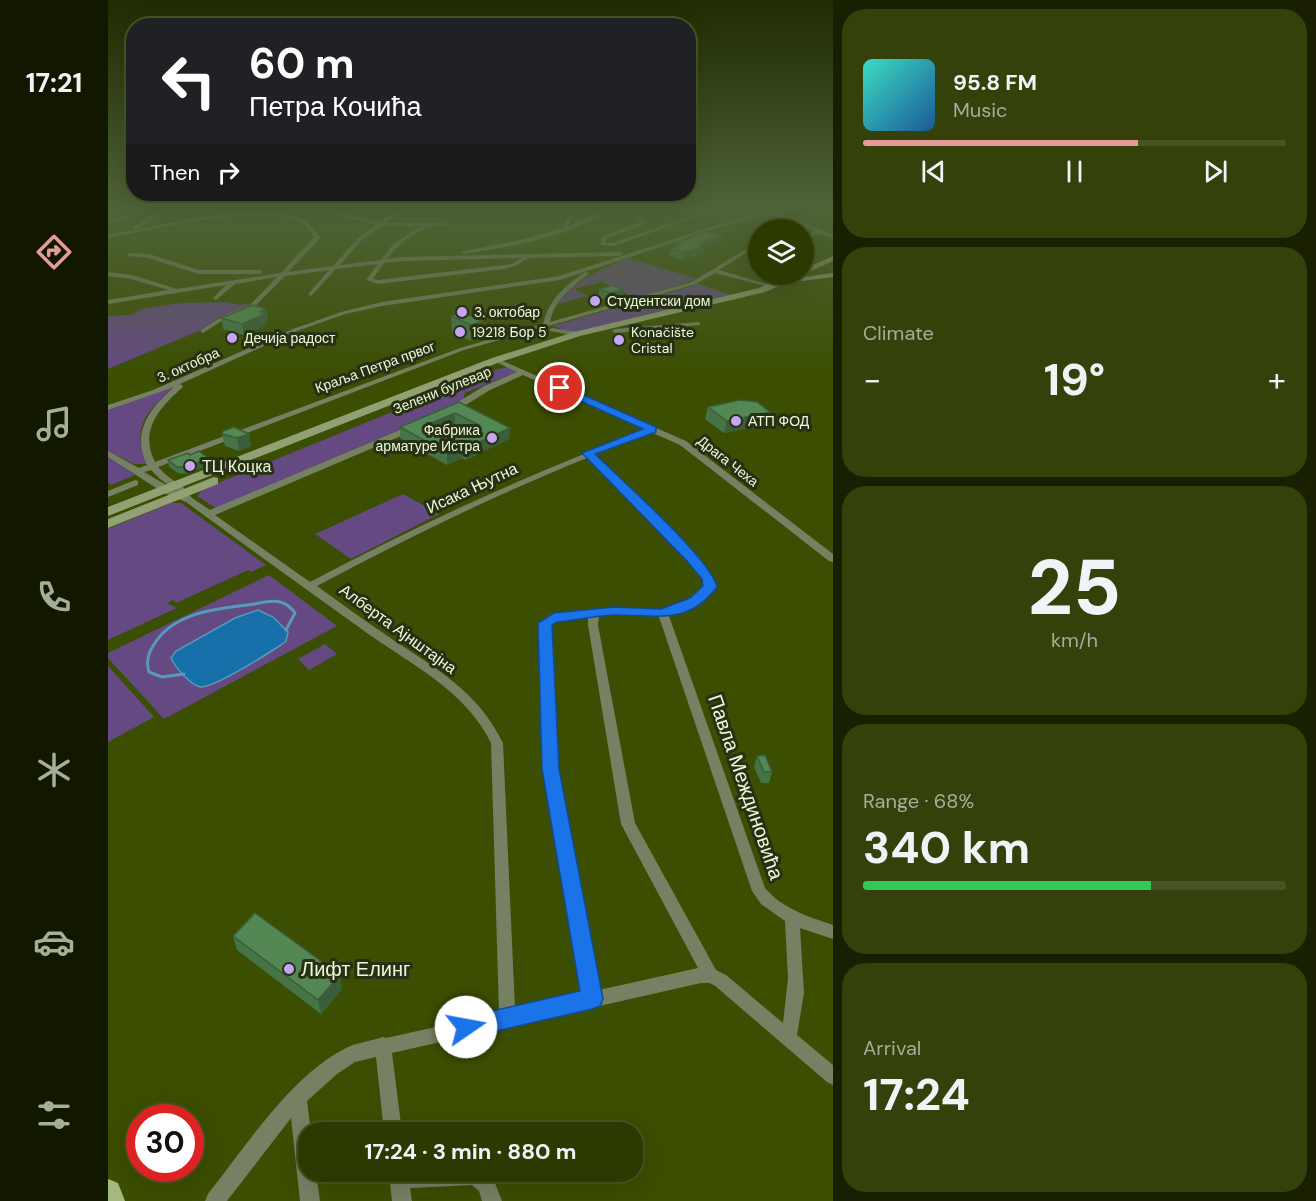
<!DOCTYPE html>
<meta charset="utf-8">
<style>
:root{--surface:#2c3a01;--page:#34410b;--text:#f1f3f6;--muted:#a6ad99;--line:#485423;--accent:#e69b98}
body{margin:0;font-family:"DM Sans",sans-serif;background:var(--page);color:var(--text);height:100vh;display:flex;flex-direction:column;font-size:22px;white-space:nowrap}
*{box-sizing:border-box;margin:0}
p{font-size:20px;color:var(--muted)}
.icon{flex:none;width:33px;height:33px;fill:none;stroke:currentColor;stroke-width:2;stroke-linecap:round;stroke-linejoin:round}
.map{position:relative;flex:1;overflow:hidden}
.side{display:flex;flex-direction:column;gap:9px;padding:9px;background:#182001;width:483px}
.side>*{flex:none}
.banner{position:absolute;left:18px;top:18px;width:570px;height:183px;border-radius:24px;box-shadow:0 6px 24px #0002,0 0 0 2px var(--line);background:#202124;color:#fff;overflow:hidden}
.buttons{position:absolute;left:640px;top:219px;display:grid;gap:12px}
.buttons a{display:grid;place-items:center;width:66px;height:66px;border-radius:50%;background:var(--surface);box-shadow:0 6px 24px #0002,0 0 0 2px var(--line);font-size:30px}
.speed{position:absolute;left:18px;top:1104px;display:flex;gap:12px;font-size:30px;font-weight:700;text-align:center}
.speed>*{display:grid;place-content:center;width:78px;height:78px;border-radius:50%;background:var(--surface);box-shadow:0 6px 24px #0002,0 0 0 2px var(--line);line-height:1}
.speed .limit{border:9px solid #d22;background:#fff;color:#111}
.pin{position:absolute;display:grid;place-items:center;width:51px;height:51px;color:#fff;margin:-26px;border:3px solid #fff;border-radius:50%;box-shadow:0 2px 6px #0007}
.me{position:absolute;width:66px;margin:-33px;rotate:78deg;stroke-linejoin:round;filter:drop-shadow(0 0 4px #0008)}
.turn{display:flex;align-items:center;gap:21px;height:126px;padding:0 24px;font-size:27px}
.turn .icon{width:78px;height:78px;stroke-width:2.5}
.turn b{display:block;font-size:42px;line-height:51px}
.then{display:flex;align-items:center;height:57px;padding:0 24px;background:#0003;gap:12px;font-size:22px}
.big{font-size:45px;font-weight:700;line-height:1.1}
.side .tile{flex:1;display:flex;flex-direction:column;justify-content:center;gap:9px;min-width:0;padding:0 21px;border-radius:24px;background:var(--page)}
.side .dial{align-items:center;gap:0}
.dial b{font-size:78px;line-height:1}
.song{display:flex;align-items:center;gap:18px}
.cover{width:72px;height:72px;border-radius:9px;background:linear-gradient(135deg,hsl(170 70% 55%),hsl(210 70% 35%))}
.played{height:6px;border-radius:3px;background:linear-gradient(90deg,var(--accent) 65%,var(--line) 65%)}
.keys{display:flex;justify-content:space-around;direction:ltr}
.heat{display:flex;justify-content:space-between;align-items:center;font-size:33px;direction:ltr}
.charge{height:9px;border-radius:4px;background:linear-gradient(90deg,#34c759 68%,var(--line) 0)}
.trip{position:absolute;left:190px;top:1122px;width:345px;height:60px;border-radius:24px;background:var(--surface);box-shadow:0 6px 24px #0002,0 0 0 2px var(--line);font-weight:700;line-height:60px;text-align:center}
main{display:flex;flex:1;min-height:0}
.menu{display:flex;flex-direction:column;width:108px;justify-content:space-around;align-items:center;background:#121700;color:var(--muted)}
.menu .icon{width:42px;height:42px}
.menu .selected{color:var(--accent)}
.menu b{font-size:27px;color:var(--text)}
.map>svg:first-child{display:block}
.green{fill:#644983}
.water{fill:#1870aa;stroke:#5899b7;stroke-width:1.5}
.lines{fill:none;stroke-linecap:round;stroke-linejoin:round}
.stream-far1{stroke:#5899b7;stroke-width:1.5}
.stream{stroke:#5899b7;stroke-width:3}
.street{fill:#768164;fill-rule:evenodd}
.secondary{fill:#91a174;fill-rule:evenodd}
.primary{fill:#a5b97f;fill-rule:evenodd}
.wall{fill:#477447;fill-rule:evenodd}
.shaded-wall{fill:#3a5e3a}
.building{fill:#538753;stroke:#3a5e3a;stroke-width:1.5;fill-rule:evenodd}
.route{fill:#1a73e8;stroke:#114b97;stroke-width:1.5}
.poi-dot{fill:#c6a6f0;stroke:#273014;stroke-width:2}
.labels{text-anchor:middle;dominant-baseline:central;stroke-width:6;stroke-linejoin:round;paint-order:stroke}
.far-poi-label{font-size:14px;fill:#ecf9d6;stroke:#273014;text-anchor:start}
.far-street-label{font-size:14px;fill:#ecf9d6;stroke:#273014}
.poi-label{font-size:16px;fill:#ecf9d6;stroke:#273014;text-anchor:start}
.street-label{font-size:16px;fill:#ecf9d6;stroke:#273014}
.near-street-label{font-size:20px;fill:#ecf9d6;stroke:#273014}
.near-poi-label{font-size:20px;fill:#ecf9d6;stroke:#273014;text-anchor:start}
</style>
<main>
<nav class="menu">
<b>17:21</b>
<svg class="icon selected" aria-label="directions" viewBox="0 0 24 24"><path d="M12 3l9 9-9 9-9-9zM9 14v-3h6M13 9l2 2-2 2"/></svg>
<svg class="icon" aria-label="music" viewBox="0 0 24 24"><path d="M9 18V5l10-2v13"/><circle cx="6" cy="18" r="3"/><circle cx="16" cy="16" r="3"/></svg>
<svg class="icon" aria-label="phone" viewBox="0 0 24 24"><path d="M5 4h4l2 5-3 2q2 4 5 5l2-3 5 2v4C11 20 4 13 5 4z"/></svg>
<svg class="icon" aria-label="climate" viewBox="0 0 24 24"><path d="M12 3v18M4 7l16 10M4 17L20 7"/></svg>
<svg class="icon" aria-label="car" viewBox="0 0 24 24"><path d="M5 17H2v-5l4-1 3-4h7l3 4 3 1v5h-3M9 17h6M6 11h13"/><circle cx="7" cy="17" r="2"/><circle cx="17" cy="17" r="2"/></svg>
<svg class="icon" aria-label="filters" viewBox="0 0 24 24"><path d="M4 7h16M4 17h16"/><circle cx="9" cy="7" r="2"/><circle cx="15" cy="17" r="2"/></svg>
</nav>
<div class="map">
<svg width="725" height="1201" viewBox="0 0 725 1201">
<rect width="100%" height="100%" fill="#3b4e01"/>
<path class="green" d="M 520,258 L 590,279 L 528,298 L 494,282 L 466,289 L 480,296 L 450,304 C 467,280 493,269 520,258 Z
M 590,284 L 624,295 L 465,333 L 444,326 Z
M 119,302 L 131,305 L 148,302 L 113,316 L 93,330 L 0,369 L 0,316 L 22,315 L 37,308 L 74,303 Z
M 399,367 L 409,372 L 357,393 L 355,400 L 347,406 L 108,508 L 89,496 L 95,489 L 387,370 Z
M 68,385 C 42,408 20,428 40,464 L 26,464 L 0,451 L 0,410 Z
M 0,456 L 27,475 L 3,485 L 0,483 Z
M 295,494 L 331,514 L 243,559 L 207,534 Z
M 63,503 L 73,503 L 158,565 L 143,572 L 140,570 L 68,603 L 65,600 L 59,603 L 69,608 L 0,640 L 0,529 Z
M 161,575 L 229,626 L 56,719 L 0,658 L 0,653 Z
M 217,644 L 229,654 L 201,670 L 190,659 Z
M 0,666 L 46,717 L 0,742 Z"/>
<path class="water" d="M 150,610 L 165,617 L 180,632 L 178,641 L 173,645 C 159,654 107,687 93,687 C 83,686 67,667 63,658 L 68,651 L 127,618 Z"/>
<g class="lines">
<path class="stream-far1" d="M 55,211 L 106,208
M 0,221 L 33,214"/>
<path class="stream" d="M 76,674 L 54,677 L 41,672 C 38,663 40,654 45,646 C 64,613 106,609 140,605 C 150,604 162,599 172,602 C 179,604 183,607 187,613 L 178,630"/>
<path class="street" d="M 40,208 L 45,208 L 49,212 L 44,220 L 27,230 C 74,220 151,201 196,221 C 202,224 207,232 212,237 L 208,243 L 180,272 L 225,266 L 249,239 L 268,225 L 202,208 L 209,208 L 271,222 L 291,208 L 296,208 L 278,223 L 336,223 L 339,225 C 333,227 326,225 320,227 C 304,233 289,246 279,259 L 295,257 L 512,252 L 515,254 L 512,256 L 420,258 L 408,266 L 396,269 L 270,284 L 258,280 L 270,264 L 228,269 L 203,296 L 200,294 L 201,293 L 221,270 L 177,276 L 146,307 L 120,317 L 95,333 L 93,332 L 93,330 L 116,315 L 142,305 L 169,277 L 127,284 L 108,300 L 105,298 L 118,285 L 0,304 L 0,300 L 61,290 L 23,279 L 0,276 L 0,272 L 24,275 L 69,289 L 173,273 L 206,237 C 203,233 198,226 194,223 C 156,201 44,230 0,238 L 0,234 L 27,230 L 25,227 L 40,218 L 44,212 ZM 274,226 L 314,226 L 285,244 L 273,260 L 232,265 L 253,241 ZM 413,258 L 404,264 L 396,265 L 270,280 L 265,279 L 276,263 L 295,261 Z
M 465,208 L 469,208 L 460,226 L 500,208 L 505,208 C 464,236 404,247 355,254 L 352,252 L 412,240 L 455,228 Z
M 523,208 L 527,208 L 535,225 L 499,238 L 497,243 L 504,243 L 586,215 L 648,210 L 650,211 L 587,217 L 506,246 L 492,245 L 495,236 L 530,223 Z
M 684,208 L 692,208 L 673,213 L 725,235 L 725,239 L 713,234 L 696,237 L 696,233 L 708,231 L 668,214 L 622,224 L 452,280 L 274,306 L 237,314 L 189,331 L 72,384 L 75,386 L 74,388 C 51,408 31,431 47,462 L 352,348 L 435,324 C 441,299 457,286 477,272 L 482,273 C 464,288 447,298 442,322 L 584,282 L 651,241 L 651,245 L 611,270 L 665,286 L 665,288 L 607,273 L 588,284 L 356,350 L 50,467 L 58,475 L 75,487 L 84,498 L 102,510 L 301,426 L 307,426 L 307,430 L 107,515 L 202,582 C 311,524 423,473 538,430 L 415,375 L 382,390 L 348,411 L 342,411 L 342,407 L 376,386 L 409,372 L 386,361 L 386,359 L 388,358 L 578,441 L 725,554 L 725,562 L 721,561 L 572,445 L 545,433 L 486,455 L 587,556 L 607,582 L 605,592 L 598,599 L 561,616 L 657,888 C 675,909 699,916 725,925 L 725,939 L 692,928 L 696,993 L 689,1035 L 725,1065 L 725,1085 L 719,1082 L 606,985 L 601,983 L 593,983 L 284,1053 L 294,1132 L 276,1132 L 268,1057 L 247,1062 L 229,1074 L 199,1101 L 203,1132 L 201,1132 L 201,1172 L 208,1172 L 212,1201 L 192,1201 L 183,1118 L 119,1201 L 97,1201 L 100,1194 C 138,1146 184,1074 240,1047 C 251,1042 264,1041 275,1037 L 278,1038 L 391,1013 L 383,743 C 358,691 304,665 259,633 C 198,589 138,546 78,502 L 56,493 L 0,457 L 0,451 L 31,468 L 39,465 C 23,433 41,409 66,387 L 0,410 L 0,405 L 45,390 L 185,329 L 233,312 L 274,302 L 451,276 L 619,222 ZM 479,458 L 581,560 L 597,582 L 595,591 L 590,595 L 554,610 L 506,608 L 445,614 L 441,615 L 432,623 L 437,769 L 475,994 L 407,1009 L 395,743 C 369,690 328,669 281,637 C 257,621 233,603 209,586 C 297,539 387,495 479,458 ZM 43,470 L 52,479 L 72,493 L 36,472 ZM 506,614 L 551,617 L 644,891 L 653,904 L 677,921 L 680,978 L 675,1023 L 618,975 L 608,970 L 527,823 L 490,625 L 491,616 ZM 480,617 L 480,625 L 513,824 L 590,968 L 491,990 L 449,769 L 442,624 L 448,620 Z
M 22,253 L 41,254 L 91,270 L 152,270 L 155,272 L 152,274 L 91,274 L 40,258 L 20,256 L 20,254 Z
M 590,322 L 592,323 L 592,325 L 507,333 L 504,331 L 507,329 Z
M 444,328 L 469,332 L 472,334 L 469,336 L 442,331 L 442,329 Z
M 27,480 L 30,481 L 30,485 L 0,497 L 0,491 Z
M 281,1172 L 377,1172 L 385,1178 L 394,1201 L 374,1201 L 371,1191 L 364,1185 L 302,1188 L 304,1201 L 284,1201 Z"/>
<path class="secondary" d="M 725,256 L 725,261 L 696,274 L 696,269 Z
M 725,273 L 725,277 L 678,283 L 657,292 L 472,336 L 392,362 L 0,516 L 0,507 L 384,358 L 466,332 L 651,288 L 684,274 L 696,274 L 689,278 Z
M 106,477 L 110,478 L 110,484 L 0,528 L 0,519 Z"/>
<path class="primary" d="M 0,1179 L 10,1183 L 17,1201 L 0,1201 Z"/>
</g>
<path class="wall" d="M 614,235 L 613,242 L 597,248 L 597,252 L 595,252 L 594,254 L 574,260 L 561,256 L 562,249 L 566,247 L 567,243 Z
M 491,289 L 515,290 L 514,298 L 501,301 L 491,297 Z
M 158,309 L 160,320 L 158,321 L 158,325 L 136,335 L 115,329 L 113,318 Z
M 354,312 L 374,337 L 363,341 L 344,332 L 343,316 Z
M 351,402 L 402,428 L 401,439 L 358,460 L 354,458 L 339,465 L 292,438 L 292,427 ZM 347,424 L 358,431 L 340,439 L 328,432 Z
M 600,407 L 660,424 L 616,433 L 597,419 Z
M 114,434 L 141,434 L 143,446 L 131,451 L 117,446 Z
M 82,455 L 101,459 L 102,465 L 77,474 L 70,473 L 61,467 L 60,460 Z
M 649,756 L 664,772 L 661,783 L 653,783 L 646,767 Z
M 125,936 L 232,975 L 234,989 L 213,1014 L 129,950 Z"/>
<path class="shaded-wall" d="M 614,235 L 613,242 L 597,248 L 597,252 L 595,252 L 594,254 L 574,260 L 575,252 L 593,243 Z
M 515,290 L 514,298 L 501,301 L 501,293 Z
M 158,309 L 160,320 L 158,321 L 158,325 L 136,335 L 134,324 L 152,312 Z
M 374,321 L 374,337 L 363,341 L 363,325 Z
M 662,412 L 660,424 L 616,433 L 619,421 Z
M 347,413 L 347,424 L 317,437 L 316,426 Z
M 402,428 L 401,439 L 358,460 L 358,448 Z
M 141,434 L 143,446 L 131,451 L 129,438 Z
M 354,446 L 354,458 L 339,465 L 339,453 Z
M 101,459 L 102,465 L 77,474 L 75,467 Z
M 232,975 L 234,989 L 213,1014 L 210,1000 Z"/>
<path class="building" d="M 598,231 L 614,235 L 593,243 L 598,244 L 593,246 L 596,247 L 575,252 L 562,249 L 572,245 L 567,243 Z
M 505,285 L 515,290 L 501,293 L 491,289 Z
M 145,305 L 158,309 L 152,312 L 157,314 L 134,324 L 113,318 Z
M 354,312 L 374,321 L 363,325 L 343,316 Z
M 632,400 L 649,402 L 662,412 L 619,421 L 600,407 Z
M 351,402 L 402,428 L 358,448 L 354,446 L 339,453 L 292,427 ZM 347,413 L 371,425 L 340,439 L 316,426 Z
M 126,427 L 141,434 L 129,438 L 114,434 L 115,431 Z
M 91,451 L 101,459 L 75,467 L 69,467 L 60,460 L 80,453 L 82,455 Z
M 657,755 L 664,772 L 656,772 L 649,756 Z
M 147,913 L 232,975 L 210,1000 L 125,936 Z"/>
<linearGradient id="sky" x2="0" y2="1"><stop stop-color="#202b01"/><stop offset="0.55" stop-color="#4f6338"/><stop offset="1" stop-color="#4f6338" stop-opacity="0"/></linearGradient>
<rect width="725" height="376" fill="url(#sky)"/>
<path class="route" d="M 448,386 L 455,386 L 548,427 L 548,432 L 487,454 C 511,478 604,560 609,587 C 579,627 545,614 505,615 C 486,616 468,620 449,622 L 444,625 L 451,769 L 495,999 L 492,1006 L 484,1009 L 358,1038 L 350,1035 L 347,1027 L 350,1020 L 358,1017 L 472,991 L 434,769 L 430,623 L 446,613 L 506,607 L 553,609 L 582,598 L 595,586 L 594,579 L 579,561 L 474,453 L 535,429 L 448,390 Z"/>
<g class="poi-dot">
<circle cx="487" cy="301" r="6"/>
<circle cx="354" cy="312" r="6"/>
<circle cx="352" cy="332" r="6"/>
<circle cx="124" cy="338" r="6"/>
<circle cx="511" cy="340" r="6"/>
<circle cx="628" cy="421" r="6"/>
<circle cx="384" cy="438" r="6"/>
<circle cx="82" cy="466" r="6"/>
<circle cx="181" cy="969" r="6"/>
</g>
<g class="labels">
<g class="far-poi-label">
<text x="499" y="301">Студентски дом</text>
<text x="366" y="312">3. октобар</text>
<text x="364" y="332">19218 Бор 5</text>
<text x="523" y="332">Konačište<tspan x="523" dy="16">Cristal</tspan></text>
<text x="136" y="338">Дечија радост</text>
<text x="640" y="421">АТП ФОД</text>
<text x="372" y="430" text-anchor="end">Фабрика<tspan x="372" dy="16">арматуре Истра</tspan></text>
</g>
<g class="far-street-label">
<text transform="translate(80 365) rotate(-24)">3. октобра</text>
<text transform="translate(267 367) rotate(-20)">Краља Петра првог</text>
<text transform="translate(334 390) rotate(-22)">Зелени булевар</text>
<text transform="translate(620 461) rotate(38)">Драга Чеха</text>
</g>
<g class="poi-label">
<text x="94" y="466">ТЦ Коцка</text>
</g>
<g class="street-label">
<text transform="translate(364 488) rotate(-25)">Исака Њутна</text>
<text transform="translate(290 629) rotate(36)">Алберта Ајнштајна</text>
</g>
<g class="near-street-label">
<text transform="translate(638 787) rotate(71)">Павла Междиновића</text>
</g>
<g class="near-poi-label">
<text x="193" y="969">Лифт Елинг</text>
</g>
</g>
</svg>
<div class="buttons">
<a><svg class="icon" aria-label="layers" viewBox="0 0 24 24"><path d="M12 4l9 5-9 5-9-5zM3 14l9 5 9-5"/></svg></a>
</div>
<div class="speed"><div class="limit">30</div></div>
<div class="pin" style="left:452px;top:388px;background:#d93025"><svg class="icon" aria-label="arrive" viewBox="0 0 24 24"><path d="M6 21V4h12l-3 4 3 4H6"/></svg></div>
<svg class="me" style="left:358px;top:1027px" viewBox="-20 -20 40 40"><circle r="19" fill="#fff"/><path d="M0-13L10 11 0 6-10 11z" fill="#1a73e8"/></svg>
<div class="trip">17:24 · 3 min · 880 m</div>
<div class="banner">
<div class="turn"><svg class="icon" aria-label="left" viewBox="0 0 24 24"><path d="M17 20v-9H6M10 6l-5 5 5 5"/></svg><div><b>60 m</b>Петра Кочића</div></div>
<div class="then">Then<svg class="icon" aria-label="right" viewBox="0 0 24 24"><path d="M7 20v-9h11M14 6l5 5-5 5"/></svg></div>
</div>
</div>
<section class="side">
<div class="tile">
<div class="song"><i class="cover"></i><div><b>95.8 FM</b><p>Music</p></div></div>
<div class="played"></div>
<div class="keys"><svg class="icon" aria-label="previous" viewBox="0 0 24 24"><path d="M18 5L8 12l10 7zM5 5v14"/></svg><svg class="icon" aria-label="pause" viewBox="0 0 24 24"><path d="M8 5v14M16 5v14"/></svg><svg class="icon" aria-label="next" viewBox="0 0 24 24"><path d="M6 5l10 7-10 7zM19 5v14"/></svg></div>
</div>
<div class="tile"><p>Climate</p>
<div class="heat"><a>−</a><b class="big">19°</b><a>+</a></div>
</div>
<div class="tile dial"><b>25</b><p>km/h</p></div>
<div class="tile"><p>Range · 68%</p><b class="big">340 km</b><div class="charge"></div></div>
<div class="tile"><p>Arrival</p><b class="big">17:24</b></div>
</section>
</main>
